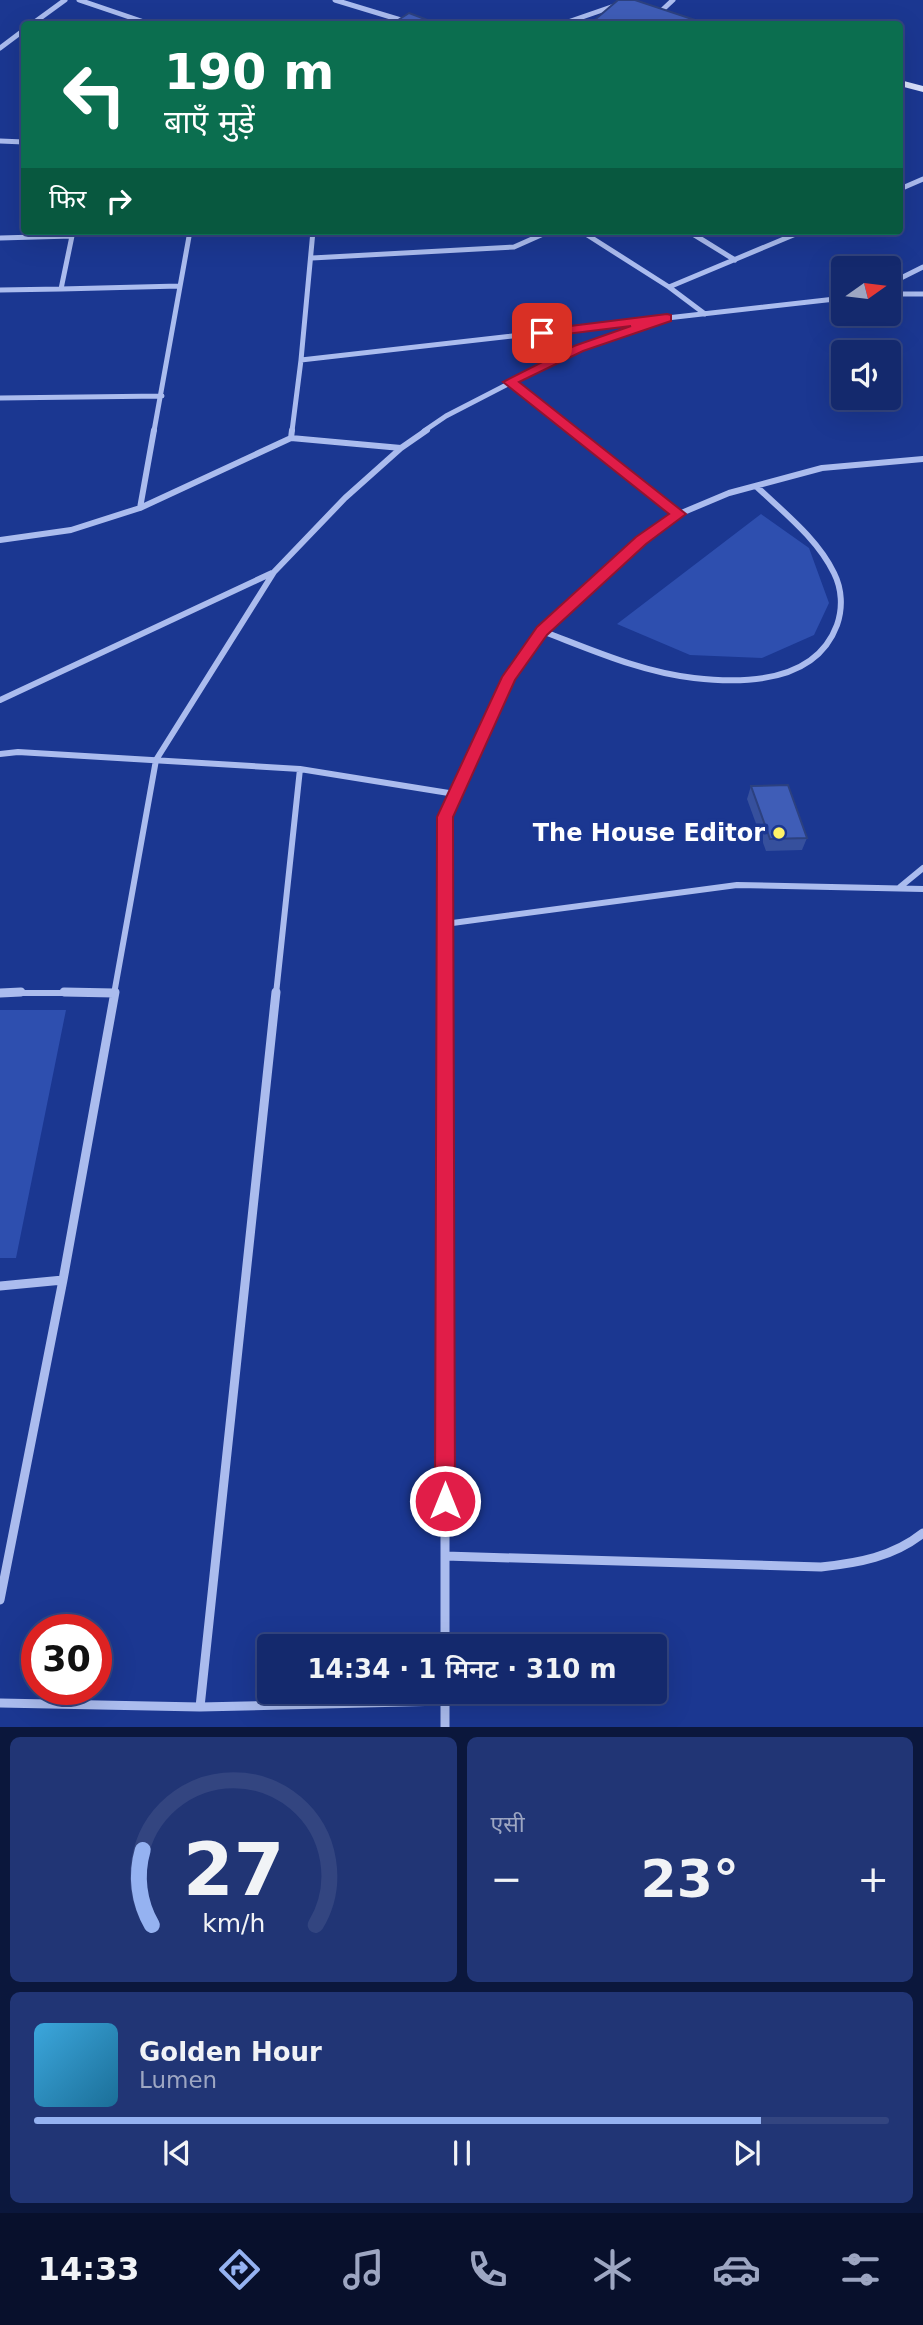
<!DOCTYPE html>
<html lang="hi">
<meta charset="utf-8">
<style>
:root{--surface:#14296d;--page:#213575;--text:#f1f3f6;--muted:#9da6c2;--line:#334580;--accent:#95b2f1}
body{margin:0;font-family:"DejaVu Sans","Noto Sans Devanagari",sans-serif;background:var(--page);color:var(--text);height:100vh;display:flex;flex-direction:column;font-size:26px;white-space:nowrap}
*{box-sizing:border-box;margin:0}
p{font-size:23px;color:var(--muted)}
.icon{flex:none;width:38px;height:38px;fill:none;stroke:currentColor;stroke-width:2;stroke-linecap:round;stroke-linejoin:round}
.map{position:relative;height:1727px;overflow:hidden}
.panel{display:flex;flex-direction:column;gap:10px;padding:10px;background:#0b173c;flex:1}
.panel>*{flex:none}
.hud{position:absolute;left:21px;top:21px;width:882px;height:214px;border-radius:7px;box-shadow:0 7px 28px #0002,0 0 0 2px var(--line);background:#0b6e4f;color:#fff;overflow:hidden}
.needle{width:46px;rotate:76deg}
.fabs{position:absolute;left:831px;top:256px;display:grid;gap:14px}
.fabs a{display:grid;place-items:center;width:70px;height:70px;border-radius:7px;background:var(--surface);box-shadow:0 7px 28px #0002,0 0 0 2px var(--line);font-size:35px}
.speed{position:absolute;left:21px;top:1614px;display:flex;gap:14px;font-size:35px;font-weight:700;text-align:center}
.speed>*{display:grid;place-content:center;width:91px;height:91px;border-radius:50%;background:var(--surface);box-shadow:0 7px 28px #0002,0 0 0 2px var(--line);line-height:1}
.speed .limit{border:10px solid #d22;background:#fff;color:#111}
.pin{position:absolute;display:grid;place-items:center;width:60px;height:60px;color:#fff;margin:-30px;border-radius:14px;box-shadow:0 4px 10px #0006}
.me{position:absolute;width:77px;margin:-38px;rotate:0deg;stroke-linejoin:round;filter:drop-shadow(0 0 5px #0008)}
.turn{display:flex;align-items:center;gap:24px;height:147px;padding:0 28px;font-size:32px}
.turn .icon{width:91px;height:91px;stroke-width:2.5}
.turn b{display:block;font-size:49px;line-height:60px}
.then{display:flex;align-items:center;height:66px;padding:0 28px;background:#0003;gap:14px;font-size:26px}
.big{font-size:52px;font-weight:600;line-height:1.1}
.panel .tile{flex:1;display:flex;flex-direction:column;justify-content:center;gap:10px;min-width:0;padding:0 24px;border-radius:10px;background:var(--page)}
.panel .dial{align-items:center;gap:0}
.dial svg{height:182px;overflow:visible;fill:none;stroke:var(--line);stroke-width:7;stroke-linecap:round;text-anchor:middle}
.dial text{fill:var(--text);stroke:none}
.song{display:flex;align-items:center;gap:21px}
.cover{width:84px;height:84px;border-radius:10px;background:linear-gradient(135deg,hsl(200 70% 55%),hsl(200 70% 35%))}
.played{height:7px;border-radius:4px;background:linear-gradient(90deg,var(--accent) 85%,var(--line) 85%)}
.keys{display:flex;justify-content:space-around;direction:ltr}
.heat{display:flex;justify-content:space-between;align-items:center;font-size:38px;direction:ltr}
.panel .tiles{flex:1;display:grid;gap:10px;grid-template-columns:1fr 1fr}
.tile:last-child{grid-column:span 2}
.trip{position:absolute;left:257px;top:1634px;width:410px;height:70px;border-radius:7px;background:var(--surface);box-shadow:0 7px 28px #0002,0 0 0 2px var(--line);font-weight:600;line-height:70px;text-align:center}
.tabs{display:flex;height:112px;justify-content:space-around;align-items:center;background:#08102c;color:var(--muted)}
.tabs .icon{width:49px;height:49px}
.tabs .active{color:var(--accent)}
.tabs b{font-size:32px;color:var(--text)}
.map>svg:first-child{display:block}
.green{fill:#2e4faf}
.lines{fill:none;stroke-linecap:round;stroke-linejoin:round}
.street-far2{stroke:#abbcee;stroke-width:5}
.street-far1{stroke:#abbcee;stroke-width:6}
.street{stroke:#abbcee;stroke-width:9}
.secondary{fill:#d8e0fa;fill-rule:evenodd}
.wall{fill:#36509d}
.building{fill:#3f5db7;stroke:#2c4180;stroke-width:2}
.route{fill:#e11d48;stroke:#92132f;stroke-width:2}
.poi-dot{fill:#fff268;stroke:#1b3791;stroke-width:2.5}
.labels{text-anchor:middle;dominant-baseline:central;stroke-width:7;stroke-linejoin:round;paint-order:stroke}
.poi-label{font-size:24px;font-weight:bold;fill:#fff;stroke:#1b3791;text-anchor:end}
</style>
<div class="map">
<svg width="923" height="1727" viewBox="0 0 923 1727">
<rect width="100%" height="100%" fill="#1b3791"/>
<path class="green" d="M 761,514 L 809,548 L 829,603 L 814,635 L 762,658 L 690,655 L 617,624 Z
M 0,1010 L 66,1010 L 16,1258 L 0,1258 Z"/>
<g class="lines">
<path class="street-far2" d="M 79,0 L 150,24
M 335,0 L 414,24
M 658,14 L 673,0
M 32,24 L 65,0
M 562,24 L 617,5
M 0,48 L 24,30
M 0,141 L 24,142
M 900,189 L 923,179
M 313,231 L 301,360 L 652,320
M 581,231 L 669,287
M 688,231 L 735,260
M 0,238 L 72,236 L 73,231
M 312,258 L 514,247 L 550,231
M 889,284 L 923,267
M 61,289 L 179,286
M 0,290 L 61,289 L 72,236
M 889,294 L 923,294
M 705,314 L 669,287 L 803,231
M 510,382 L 573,431
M 0,398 L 162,396
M 154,431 L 190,231
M 292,431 L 301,360
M 424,431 L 446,416 L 578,348 L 667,318 L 844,298"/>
<path class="street-far1" d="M 292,430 L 291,438 L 401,448
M 571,430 L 679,514
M 140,508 L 291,438
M 0,540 L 71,530 L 140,508 L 154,430
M 542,631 C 592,650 641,672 694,678 C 746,684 816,682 837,625 C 843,608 842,589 834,573 C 817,538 783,512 756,486
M 0,700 L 272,573
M 0,754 L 18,752 L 300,769 L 455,794
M 900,887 L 923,868
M 445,924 L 737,885 L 923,889
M 0,993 L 114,993
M 114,994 L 156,760 L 274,572 L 345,498 L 401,448 L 427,430
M 276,994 L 300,769
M 445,994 L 445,817 L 509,677 L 542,631 L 641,541 L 679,514 L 729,493 L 822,468 L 923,459"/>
<path class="street" d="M 64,992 L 114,993
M 445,992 L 445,1647
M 0,993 L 21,992
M 0,1286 L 63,1280
M 445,1556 L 821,1567 C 858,1563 893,1557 923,1533
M 0,1600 L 63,1280 L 115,992
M 445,1692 L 445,1727
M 0,1703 L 200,1707 L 445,1701
M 200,1707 L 276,992"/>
<path class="secondary" d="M 900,80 L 923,86 L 923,92 L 900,86 Z"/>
</g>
<path class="wall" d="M 751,786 L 807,838 L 802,850 L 766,851 L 747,799 Z"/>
<path class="building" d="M 618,0 L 635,0 L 707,24 L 597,24 L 591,23 Z
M 409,13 L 438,24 L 392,24 Z
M 788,785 L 807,838 L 770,839 L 751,786 Z"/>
<path class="route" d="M 667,314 L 671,315 L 671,321 L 583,351 L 519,382 L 686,514 L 646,544 L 547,635 L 515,680 L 453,817 L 455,1501 L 452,1509 L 445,1512 L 438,1509 L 435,1501 L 437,817 L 502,677 L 537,627 L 636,537 L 669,514 L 503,382 L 574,346 L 631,326 L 542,337 L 536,333 L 538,330 Z"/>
<circle class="poi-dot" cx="779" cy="833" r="7"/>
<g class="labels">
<g class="poi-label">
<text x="765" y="833">The House Editor</text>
</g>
</g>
</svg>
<div class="fabs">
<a><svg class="needle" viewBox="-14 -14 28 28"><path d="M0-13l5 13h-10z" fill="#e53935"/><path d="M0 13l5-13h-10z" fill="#9da6c2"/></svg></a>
<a><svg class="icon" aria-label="sound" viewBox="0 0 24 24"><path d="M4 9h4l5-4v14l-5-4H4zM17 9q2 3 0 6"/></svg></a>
</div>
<div class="speed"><div class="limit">30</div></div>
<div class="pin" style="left:542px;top:333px;background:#d93025"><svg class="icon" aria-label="arrive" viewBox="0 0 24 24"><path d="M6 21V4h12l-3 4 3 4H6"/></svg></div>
<svg class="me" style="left:445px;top:1501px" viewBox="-20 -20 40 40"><circle r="17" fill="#e11d48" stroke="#fff" stroke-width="3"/><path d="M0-11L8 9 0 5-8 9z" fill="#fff"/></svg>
<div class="trip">14:34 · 1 मिनट · 310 m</div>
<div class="hud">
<div class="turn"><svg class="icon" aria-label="left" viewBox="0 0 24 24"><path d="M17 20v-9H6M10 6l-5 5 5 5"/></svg><div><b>190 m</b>बाएँ मुड़ें</div></div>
<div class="then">फिर<svg class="icon" aria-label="right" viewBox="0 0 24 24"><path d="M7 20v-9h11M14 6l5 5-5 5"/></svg></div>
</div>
</div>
<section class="panel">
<div class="tiles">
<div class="tile dial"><svg viewBox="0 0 100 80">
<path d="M14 69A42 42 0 1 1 86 69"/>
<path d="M14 69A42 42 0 0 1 10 36" stroke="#95b2f1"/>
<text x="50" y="56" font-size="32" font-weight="700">27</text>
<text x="50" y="72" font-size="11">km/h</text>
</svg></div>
<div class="tile"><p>एसी</p>
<div class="heat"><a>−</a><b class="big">23°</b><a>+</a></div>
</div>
<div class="tile">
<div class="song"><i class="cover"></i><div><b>Golden Hour</b><p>Lumen</p></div></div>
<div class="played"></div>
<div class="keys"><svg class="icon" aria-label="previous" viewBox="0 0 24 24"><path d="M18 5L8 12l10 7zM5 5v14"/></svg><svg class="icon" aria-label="pause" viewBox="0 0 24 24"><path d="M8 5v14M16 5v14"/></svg><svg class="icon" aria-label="next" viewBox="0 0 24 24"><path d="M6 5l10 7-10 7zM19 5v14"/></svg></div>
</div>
</div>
</section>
<nav class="tabs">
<b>14:33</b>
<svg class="icon active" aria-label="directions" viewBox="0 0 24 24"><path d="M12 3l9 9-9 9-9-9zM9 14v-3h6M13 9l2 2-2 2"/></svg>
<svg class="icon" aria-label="music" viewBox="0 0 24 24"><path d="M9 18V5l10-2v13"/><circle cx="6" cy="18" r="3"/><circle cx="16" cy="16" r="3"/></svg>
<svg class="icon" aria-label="phone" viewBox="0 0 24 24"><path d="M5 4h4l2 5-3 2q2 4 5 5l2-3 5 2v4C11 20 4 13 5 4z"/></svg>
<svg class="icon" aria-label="climate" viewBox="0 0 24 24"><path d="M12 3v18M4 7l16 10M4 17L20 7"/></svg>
<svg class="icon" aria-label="car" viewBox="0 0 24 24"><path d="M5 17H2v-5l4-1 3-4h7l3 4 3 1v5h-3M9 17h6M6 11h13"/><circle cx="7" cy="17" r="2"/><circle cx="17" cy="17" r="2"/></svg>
<svg class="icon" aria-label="filters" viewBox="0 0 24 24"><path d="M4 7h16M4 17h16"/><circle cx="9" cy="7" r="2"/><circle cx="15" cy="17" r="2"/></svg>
</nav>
